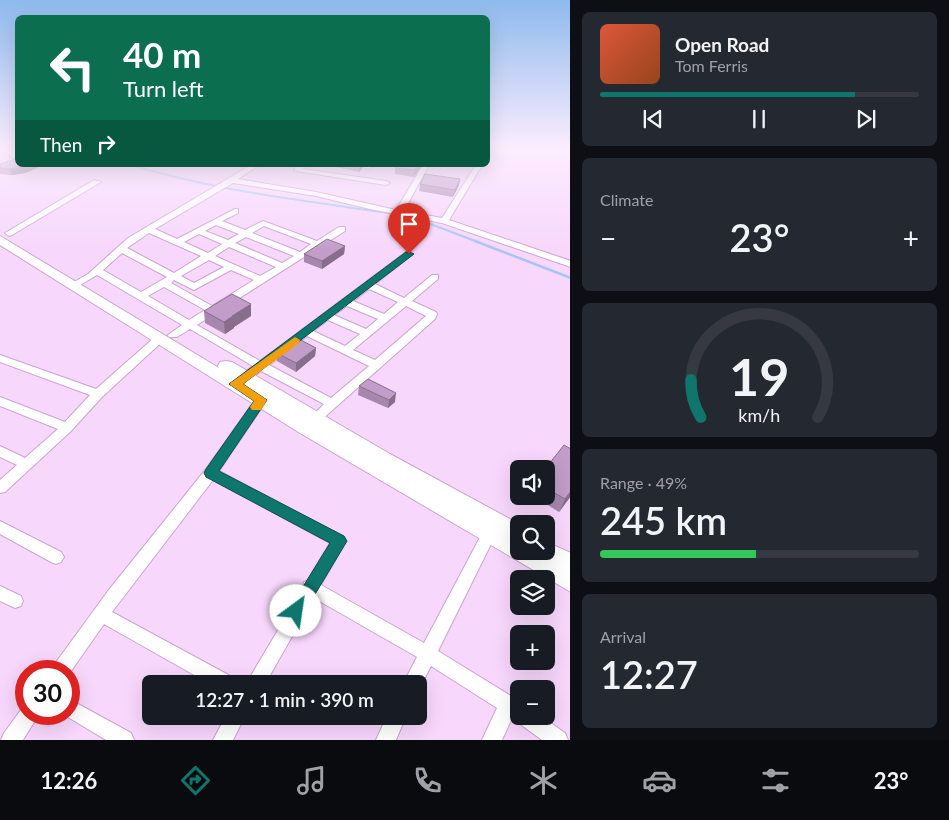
<!DOCTYPE html>
<meta charset="utf-8">
<style>
:root{--surface:#171b24;--page:#242831;--text:#f1f3f6;--muted:#9ea1a6;--line:#363941;--accent:#0f766e}
body{margin:0;font-family:Lato,sans-serif;background:var(--page);color:var(--text);height:100vh;display:flex;flex-direction:column;font-size:19px;white-space:nowrap}
*{box-sizing:border-box;margin:0}
p{font-size:16px;color:var(--muted)}
.icon{flex:none;width:28px;height:28px;fill:none;stroke:currentColor;stroke-width:2;stroke-linecap:round;stroke-linejoin:round}
.map{position:relative;flex:1;overflow:hidden}
.details{display:flex;flex-direction:column;gap:12px;padding:12px;background:#0d0f14;width:379px}
.details>*{flex:none}
.guide{position:absolute;left:15px;top:15px;width:475px;height:152px;border-radius:8px;box-shadow:0 5px 20px #0002;background:#0b6e4f;color:#fff;overflow:hidden}
.fabs{position:absolute;left:510px;top:460px;display:grid;gap:10px}
.fabs a{display:grid;place-items:center;width:45px;height:45px;border-radius:8px;background:var(--surface);box-shadow:0 5px 20px #0002;font-size:25px}
.speed{position:absolute;left:15px;top:660px;display:flex;gap:10px;font-size:25px;font-weight:700;text-align:center}
.speed>*{display:grid;place-content:center;width:65px;height:65px;border-radius:50%;background:var(--surface);box-shadow:0 5px 20px #0002;line-height:1}
.speed .limit{border:8px solid #d22;background:#fff;color:#111}
.pin{position:absolute;display:grid;place-items:center;width:42px;height:42px;color:#fff;margin:-51px -21px;border-radius:50% 50% 50% 0;rotate:-45deg;box-shadow:0 0 5px #0007}
.pin .icon{rotate:45deg}
.me{position:absolute;width:55px;margin:-28px;rotate:31deg;stroke-linejoin:round;filter:drop-shadow(0 0 4px #0008)}
.turn{display:flex;align-items:center;gap:18px;height:105px;padding:0 25px;font-size:22px}
.turn .icon{width:65px;height:65px;stroke-width:2.5}
.turn b{display:block;font-size:35px;line-height:42px}
.then{display:flex;align-items:center;height:48px;padding:0 25px;background:#0003;gap:10px;font-size:19px}
.big{font-size:38px;font-weight:600;line-height:1.1}
.details .card{flex:1;display:flex;flex-direction:column;justify-content:center;gap:8px;min-width:0;padding:0 18px;border-radius:8px;background:var(--page)}
.details .dial{align-items:center;gap:0}
.dial svg{height:130px;overflow:visible;fill:none;stroke:var(--line);stroke-width:7;stroke-linecap:round;text-anchor:middle}
.dial text{fill:var(--text);stroke:none}
.song{display:flex;align-items:center;gap:15px}
.cover{width:60px;height:60px;border-radius:8px;background:linear-gradient(135deg,hsl(10 70% 55%),hsl(20 70% 35%))}
.played{height:5px;border-radius:2px;background:linear-gradient(90deg,var(--accent) 80%,var(--line) 80%)}
.keys{display:flex;justify-content:space-around;direction:ltr}
.heat{display:flex;justify-content:space-between;align-items:center;font-size:28px;direction:ltr}
.charge{height:8px;border-radius:4px;background:linear-gradient(90deg,#34c759 49%,var(--line) 0)}
.trip{position:absolute;left:142px;top:675px;width:285px;height:50px;border-radius:8px;background:var(--surface);box-shadow:0 5px 20px #0002;font-weight:600;line-height:50px;text-align:center}
.tabs{display:flex;height:80px;justify-content:space-around;align-items:center;background:#090b0e;color:var(--muted)}
.tabs .icon{width:35px;height:35px}
.tabs .on{color:var(--accent)}
.tabs b{font-size:22px;color:var(--text)}
main{display:flex;flex:1;min-height:0}
.map>svg:first-child{display:block}
.lines{fill:none;stroke-linecap:round;stroke-linejoin:round}
.stream-far1{stroke:#a7c4f4;stroke-width:2}
.stream{stroke:#a7c4f4;stroke-width:2.5}
.street-casing{stroke:#c9a4d0;stroke-width:2}
.secondary-casing{stroke:#c9a4d0;stroke-width:2}
.street{fill:#fff;fill-rule:evenodd}
.secondary{fill:#fff;fill-rule:evenodd}
.wall{fill:#a787ad}
.shaded-wall{fill:#886e8d}
.building{fill:#c29dc9;stroke:#886e8d}
.route{fill:#0f766e;stroke:#0a4d48}
.slow{fill:#f59e0b}
</style>
<main>
<div class="map">
<svg width="571" height="740" viewBox="0 0 571 740">
<rect width="100%" height="100%" fill="#f7d7fc"/>
<g class="lines">
<path class="stream-far1" d="M 132,165 C 219,192 311,201 401,215
M 412,217 L 478,242"/>
<path class="stream" d="M 475,241 L 571,278"/>
<g class="street-casing">
<path id="street" d="M 0,147 L 4,147 L 18,155 L 18,159 L 14,158 L 0,150 Z
M 488,147 L 494,147 L 488,154 Z
M 251,165 L 259,165 L 238,179 L 316,192 L 396,210 L 423,165 L 429,165 L 404,211 L 442,218 L 476,165 L 482,165 L 449,220 L 571,261 L 571,267 L 442,223 L 370,209 L 316,196 L 233,183 L 155,229 L 177,239 L 235,209 L 238,209 L 238,213 L 222,221 L 245,230 L 263,221 L 317,241 L 339,227 L 345,227 L 345,231 L 197,325 L 260,361 L 406,252 L 409,251 L 413,254 L 375,284 L 404,298 L 432,275 L 438,275 L 438,279 L 412,301 L 436,312 L 437,314 L 435,319 L 319,422 L 311,422 L 309,419 L 324,404 L 261,371 L 243,385 L 235,385 L 233,382 L 235,379 L 253,366 L 190,329 L 177,337 L 169,337 L 168,335 L 182,325 L 97,275 L 75,288 L 72,289 L 67,286 L 88,274 L 128,238 ZM 216,225 L 239,234 L 228,240 L 205,231 ZM 264,226 L 311,244 L 300,252 L 252,233 ZM 149,233 L 201,256 L 174,273 L 127,248 ZM 199,234 L 222,244 L 208,253 L 184,242 ZM 246,237 L 294,256 L 282,263 L 235,243 ZM 229,247 L 276,267 L 260,276 L 215,256 ZM 122,253 L 167,277 L 141,292 L 103,270 ZM 209,260 L 224,267 L 194,283 L 181,276 ZM 231,270 L 254,280 L 212,306 L 171,283 L 174,280 L 194,290 ZM 164,287 L 205,310 L 189,320 L 148,296 ZM 369,289 L 398,302 L 384,314 L 353,301 ZM 347,306 L 378,319 L 366,329 L 334,315 ZM 406,306 L 426,316 L 375,360 L 353,350 ZM 328,320 L 360,334 L 345,346 L 313,331 ZM 307,336 L 369,366 L 331,398 L 269,365 Z
M 299,165 L 306,165 L 303,169 L 386,181 L 390,183 L 386,185 L 296,171 L 294,170 Z
M 356,165 L 369,165 L 372,167 L 369,169 Z
M 94,180 L 101,182 L 12,235 L 9,236 L 5,233 Z
M 159,336 L 164,339 L 163,341 L 102,397 L 71,431 L 5,492 L 0,493 L 0,480 L 17,465 L 0,457 L 0,446 L 25,458 L 58,429 L 0,406 L 0,397 L 65,422 L 90,395 L 0,362 L 0,355 L 96,389 L 155,337 Z
M 267,391 L 273,395 L 265,403 L 219,471 L 344,537 L 346,541 L 321,585 L 424,643 L 486,526 L 491,524 L 496,526 L 498,530 L 438,651 L 519,701 L 519,716 L 541,716 L 565,733 L 568,740 L 542,740 L 512,718 L 502,740 L 482,740 L 497,708 L 431,666 L 419,689 L 419,684 L 403,684 L 417,657 L 314,598 L 265,684 L 246,684 L 303,588 L 304,582 L 307,581 L 330,543 L 213,480 L 112,612 L 234,678 L 237,684 L 210,684 L 104,624 L 69,674 L 69,671 L 51,671 L 54,665 L 108,591 L 206,469 L 257,397 Z
M 0,521 L 61,552 L 64,557 L 61,562 L 56,564 L 51,562 L 0,534 Z
M 0,586 L 21,596 L 23,601 L 21,606 L 15,608 L 0,601 Z
M 69,699 L 131,733 L 134,740 L 106,740 L 63,714 L 69,714 Z
M 26,706 L 26,714 L 39,714 L 23,740 L 1,740 L 4,733 L 23,707 Z
M 226,716 L 245,716 L 233,740 L 213,740 Z
M 387,716 L 406,716 L 396,740 L 376,740 Z"/>
</g>
<g class="secondary-casing">
<path id="secondary" d="M 0,236 L 219,368 L 218,366 L 220,362 L 226,361 L 232,362 L 390,454 L 519,524 L 519,551 L 546,551 L 546,542 L 571,553 L 571,592 L 300,433 L 0,245 Z"/>
</g>
<use href="#street" class="street"/>
<use href="#secondary" class="secondary"/>
</g>
<path class="wall" d="M 0,164 L 39,167 L 25,173 L 12,175 L 0,174 Z
M 326,165 L 362,165 L 362,169 L 359,172 Z
M 422,165 L 414,177 L 395,174 L 395,168 Z
M 460,179 L 459,185 L 453,197 L 419,191 L 420,184 Z
M 345,246 L 344,254 L 322,269 L 304,262 L 304,254 Z
M 204,311 L 251,316 L 234,327 L 234,328 L 225,334 L 205,323 Z
M 316,348 L 315,356 L 296,372 L 277,361 L 277,353 Z
M 359,386 L 395,402 L 388,408 L 358,395 Z
M 546,469 L 571,496 L 559,512 L 533,496 L 546,496 Z"/>
<path class="shaded-wall" d="M 26,165 L 38,165 L 39,167 L 25,173 L 12,175 L 10,169 Z
M 360,165 L 362,165 L 362,169 L 359,172 L 359,166 Z
M 418,165 L 422,165 L 414,177 L 415,170 Z
M 460,179 L 459,185 L 453,197 L 455,190 Z
M 345,246 L 344,254 L 322,269 L 322,261 Z
M 251,304 L 251,316 L 234,327 L 234,328 L 225,334 L 224,322 L 232,316 Z
M 316,348 L 315,356 L 296,372 L 296,363 Z
M 396,393 L 395,402 L 388,408 L 389,400 Z
M 571,491 L 571,496 L 559,512 L 565,499 Z"/>
<path class="building" d="M 16,159 L 18,159 L 18,165 L 26,165 L 23,167 L 10,169 L 0,168 L 0,164 Z
M 397,165 L 418,165 L 415,170 L 395,168 Z
M 425,174 L 460,179 L 455,190 L 420,184 Z
M 327,239 L 345,246 L 322,261 L 304,254 Z
M 232,294 L 251,304 L 232,316 L 233,316 L 224,322 L 204,311 Z
M 297,338 L 316,348 L 296,363 L 277,353 Z
M 368,379 L 396,393 L 389,400 L 359,386 Z
M 564,445 L 571,449 L 571,491 L 565,499 L 546,488 L 546,469 L 545,469 Z"/>
<linearGradient id="sky" x2="0" y2="1"><stop stop-color="#8ebaed"/><stop offset="0.59" stop-color="#fbedfe"/><stop offset="1" stop-color="#fbedfe" stop-opacity="0"/></linearGradient>
<rect width="571" height="250" fill="url(#sky)"/>
<path class="route" d="M 406,252 L 409,252 L 414,254 L 243,384 L 267,400 L 219,471 L 344,536 L 347,541 L 302,616 L 296,618 L 290,616 L 288,611 L 330,543 L 206,477 L 204,473 L 206,469 L 254,401 L 229,384 Z"/>
<path class="slow" d="M 295,337 L 300,340 L 299,343 L 243,384 L 267,400 L 261,410 L 252,410 L 250,407 L 254,401 L 229,384 Z"/>
</svg>
<div class="fabs">
<a><svg class="icon" aria-label="sound" viewBox="0 0 24 24"><path d="M4 9h4l5-4v14l-5-4H4zM17 9q2 3 0 6"/></svg></a>
<a><svg class="icon" aria-label="search" viewBox="0 0 24 24"><circle cx="10" cy="10" r="6"/><path d="M15 15l6 6"/></svg></a>
<a><svg class="icon" aria-label="layers" viewBox="0 0 24 24"><path d="M12 4l9 5-9 5-9-5zM3 14l9 5 9-5"/></svg></a>
<a>+</a>
<a>−</a>
</div>
<div class="speed"><div class="limit">30</div></div>
<div class="pin" style="left:409px;top:254px;background:#d93025"><svg class="icon" aria-label="arrive" viewBox="0 0 24 24"><path d="M6 21V4h12l-3 4 3 4H6"/></svg></div>
<svg class="me" style="left:296px;top:611px" viewBox="-20 -20 40 40"><circle r="19" fill="#fff"/><path d="M0-13L10 11 0 6-10 11z" fill="#0f766e"/></svg>
<div class="trip">12:27 · 1 min · 390 m</div>
<div class="guide">
<div class="turn"><svg class="icon" aria-label="left" viewBox="0 0 24 24"><path d="M17 20v-9H6M10 6l-5 5 5 5"/></svg><div><b>40 m</b>Turn left</div></div>
<div class="then">Then<svg class="icon" aria-label="right" viewBox="0 0 24 24"><path d="M7 20v-9h11M14 6l5 5-5 5"/></svg></div>
</div>
</div>
<section class="details">
<div class="card">
<div class="song"><i class="cover"></i><div><b>Open Road</b><p>Tom Ferris</p></div></div>
<div class="played"></div>
<div class="keys"><svg class="icon" aria-label="previous" viewBox="0 0 24 24"><path d="M18 5L8 12l10 7zM5 5v14"/></svg><svg class="icon" aria-label="pause" viewBox="0 0 24 24"><path d="M8 5v14M16 5v14"/></svg><svg class="icon" aria-label="next" viewBox="0 0 24 24"><path d="M6 5l10 7-10 7zM19 5v14"/></svg></div>
</div>
<div class="card"><p>Climate</p>
<div class="heat"><a>−</a><b class="big">23°</b><a>+</a></div>
</div>
<div class="card dial"><svg viewBox="0 0 100 80">
<path d="M14 69A42 42 0 1 1 86 69"/>
<path d="M14 69A42 42 0 0 1 8 46" stroke="#0f766e"/>
<text x="50" y="56" font-size="32" font-weight="700">19</text>
<text x="50" y="72" font-size="11">km/h</text>
</svg></div>
<div class="card"><p>Range · 49%</p><b class="big">245 km</b><div class="charge"></div></div>
<div class="card"><p>Arrival</p><b class="big">12:27</b></div>
</section>
</main>
<nav class="tabs">
<b>12:26</b>
<svg class="icon on" aria-label="directions" viewBox="0 0 24 24"><path d="M12 3l9 9-9 9-9-9zM9 14v-3h6M13 9l2 2-2 2"/></svg>
<svg class="icon" aria-label="music" viewBox="0 0 24 24"><path d="M9 18V5l10-2v13"/><circle cx="6" cy="18" r="3"/><circle cx="16" cy="16" r="3"/></svg>
<svg class="icon" aria-label="phone" viewBox="0 0 24 24"><path d="M5 4h4l2 5-3 2q2 4 5 5l2-3 5 2v4C11 20 4 13 5 4z"/></svg>
<svg class="icon" aria-label="climate" viewBox="0 0 24 24"><path d="M12 3v18M4 7l16 10M4 17L20 7"/></svg>
<svg class="icon" aria-label="car" viewBox="0 0 24 24"><path d="M5 17H2v-5l4-1 3-4h7l3 4 3 1v5h-3M9 17h6M6 11h13"/><circle cx="7" cy="17" r="2"/><circle cx="17" cy="17" r="2"/></svg>
<svg class="icon" aria-label="filters" viewBox="0 0 24 24"><path d="M4 7h16M4 17h16"/><circle cx="9" cy="7" r="2"/><circle cx="15" cy="17" r="2"/></svg>
<b>23°</b>
</nav>
